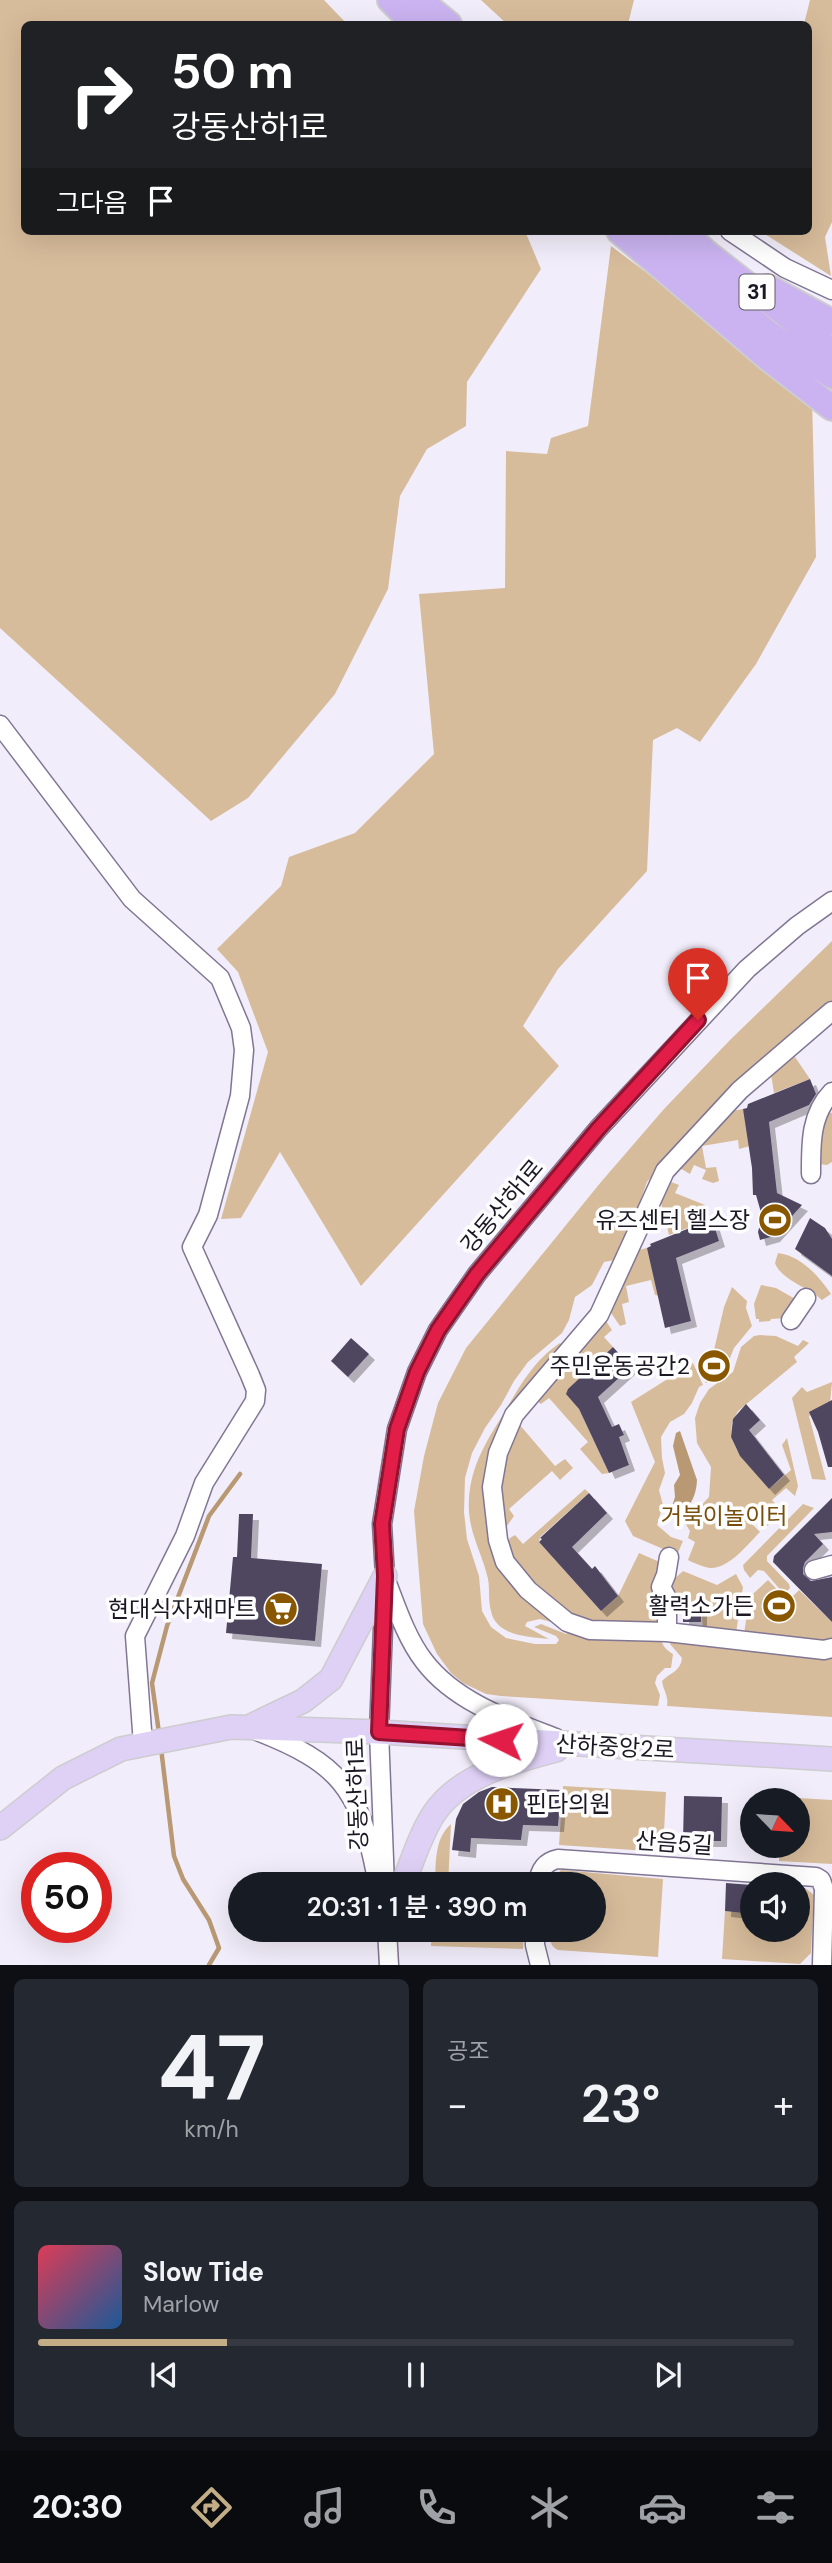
<!DOCTYPE html>
<html lang="ko">
<meta charset="utf-8">
<style>
:root{--surface:#171b24;--page:#242831;--text:#f1f3f6;--muted:#9ea1a6;--line:#363941;--accent:#c2ad87}
body{margin:0;font-family:"DM Sans","Noto Sans KR",sans-serif;background:var(--page);color:var(--text);height:100vh;display:flex;flex-direction:column;font-size:26px;white-space:nowrap}
*{box-sizing:border-box;margin:0}
p{font-size:23px;color:var(--muted)}
.icon{flex:none;width:38px;height:38px;fill:none;stroke:currentColor;stroke-width:2;stroke-linecap:round;stroke-linejoin:round}
.map{position:relative;height:1965px;overflow:hidden}
.drawer{display:flex;flex-direction:column;gap:14px;padding:14px;background:#0d0f14;flex:1}
.drawer>*{flex:none}
.guide{position:absolute;left:21px;top:21px;width:791px;height:214px;border-radius:10px;box-shadow:0 7px 28px #0002;background:#202124;color:#fff;overflow:hidden}
.needle{width:46px;rotate:115deg}
.buttons{position:absolute;left:740px;top:1788px;display:grid;gap:14px}
.buttons a{display:grid;place-items:center;width:70px;height:70px;border-radius:50%;background:var(--surface);box-shadow:0 7px 28px #0002;font-size:35px}
.speed{position:absolute;left:21px;top:1852px;display:flex;gap:14px;font-size:35px;font-weight:700;text-align:center}
.speed>*{display:grid;place-content:center;width:91px;height:91px;border-radius:50%;background:var(--surface);box-shadow:0 7px 28px #0002;line-height:1}
.speed .limit{border:10px solid #d22;background:#fff;color:#111}
.pin{position:absolute;display:grid;place-items:center;width:60px;height:60px;color:#fff;margin:-72px -30px;border-radius:50% 50% 50% 0;rotate:-45deg;box-shadow:0 0 7px #0007}
.pin .icon{rotate:45deg}
.me{position:absolute;width:77px;margin:-38px;rotate:274deg;stroke-linejoin:round;filter:drop-shadow(0 0 5px #0008)}
.turn{display:flex;align-items:center;gap:24px;height:147px;padding:0 35px;font-size:32px}
.turn .icon{width:91px;height:91px;stroke-width:2.5}
.turn b{display:block;font-size:49px;line-height:60px}
.then{display:flex;align-items:center;height:66px;padding:0 35px;background:#0003;gap:14px;font-size:26px}
.big{font-size:52px;font-weight:600;line-height:1.1}
.drawer .widget{flex:1;display:flex;flex-direction:column;justify-content:center;gap:10px;min-width:0;padding:0 24px;border-radius:10px;background:var(--page)}
.drawer .dial{align-items:center;gap:0}
.dial b{font-size:91px;line-height:1}
.song{display:flex;align-items:center;gap:21px}
.cover{width:84px;height:84px;border-radius:10px;background:linear-gradient(135deg,hsl(350 70% 55%),hsl(210 70% 35%))}
.played{height:7px;border-radius:4px;background:linear-gradient(90deg,var(--accent) 25%,var(--line) 25%)}
.keys{display:flex;justify-content:space-around;direction:ltr}
.heat{display:flex;justify-content:space-between;align-items:center;font-size:38px;direction:ltr}
.drawer .tiles{flex:1;display:grid;gap:14px;grid-template-columns:1fr 1fr}
.widget:last-child{grid-column:span 2}
.trip{position:absolute;left:228px;top:1872px;width:378px;height:70px;border-radius:35px;background:var(--surface);box-shadow:0 7px 28px #0002;font-weight:600;line-height:70px;text-align:center}
.tab-bar{display:flex;height:112px;justify-content:space-around;align-items:center;background:#090b0e;color:var(--muted)}
.tab-bar .icon{width:49px;height:49px}
.tab-bar .active{color:var(--accent)}
.tab-bar b{font-size:32px;color:var(--text)}
.map>svg:first-child{display:block}
.green{fill:#d7bc9b}
.water{fill:#b89973}
.lines{fill:none;stroke-linecap:round;stroke-linejoin:round}
.stream{stroke:#b89973;stroke-width:4.5}
.building{fill:#504761;filter:url(#shadow)}
.minor-casing{stroke:#817693;stroke-width:21}
.major-casing{stroke:#cdcccf;stroke-width:26}
.highway-casing{stroke:#cdcccf;stroke-width:28}
.minor{stroke:#fff;stroke-width:18}
.major{stroke:#dfd1f6;stroke-width:23}
.highway{stroke:#cab3f0;stroke-width:24}
.route-casing{stroke:#92132f;stroke-width:18}
.route{stroke:#e11d48;stroke-width:12}
.labels{text-anchor:middle;dominant-baseline:central;stroke-width:7;stroke-linejoin:round;paint-order:stroke}
.shield{fill:#fdfdfd;stroke:#605d64;stroke-width:2}
.shield-label{font-size:21px;font-weight:bold;fill:#1c1823}
.street-label{font-size:23px;fill:#1c1823;stroke:#fdfdfd}
.poi-label{font-size:23px;fill:#1c1823;stroke:#fdfdfd;text-anchor:end}
.park-label{font-size:23px;fill:#774e0b;stroke:#fdfdfd}
</style>
<div class="map">
<svg width="832" height="1965" viewBox="0 0 832 1965">
<defs>
<filter id="shadow"><feDropShadow dx="6" dy="6" stdDeviation="0" flood-color="#0004"/></filter>
</defs>
<rect width="100%" height="100%" fill="#f2edfa"/>
<path class="green" d="M 0,0 L 324,0 L 347,24 L 24,24 L 24,231 L 525,231 L 541,269 L 467,382 L 466,426 L 427,449 L 400,496 L 388,589 L 335,694 L 248,798 L 211,821 L 0,628 Z
M 481,0 L 634,0 L 628,24 L 507,24 Z
M 810,0 L 832,0 L 832,222 L 825,237 L 831,276 L 760,231 L 808,231 L 808,24 L 804,24 Z
M 611,246 L 812,397 L 816,557 L 756,664 L 700,742 L 677,728 L 653,740 L 647,871 L 558,969 L 523,1026 L 559,1066 L 361,1286 L 280,1152 L 241,1218 L 221,1219 L 268,1052 L 238,972 L 217,949 L 281,886 L 289,857 L 355,833 L 434,754 L 419,594 L 505,588 L 506,451 L 547,454 L 551,438 L 588,426 Z
M 832,941 L 832,1001 L 745,1073 L 711,1108 L 647,1182 L 620,1259 L 604,1262 L 592,1285 L 575,1297 L 569,1320 L 562,1333 L 528,1362 L 514,1381 L 501,1405 L 485,1428 L 472,1453 L 465,1478 L 464,1512 L 467,1539 L 479,1576 L 482,1611 L 491,1627 L 506,1638 L 535,1644 L 556,1644 L 559,1640 L 556,1636 L 534,1627 L 541,1624 L 566,1634 L 573,1630 L 662,1638 C 661,1646 667,1650 673,1654 L 671,1668 L 665,1668 L 657,1676 L 655,1683 L 660,1695 L 658,1706 L 501,1696 L 486,1694 L 463,1683 L 451,1673 L 437,1654 L 423,1624 L 414,1511 L 424,1456 L 438,1403 L 466,1348 L 601,1182 L 664,1109 L 730,1040 Z
M 795,1057 L 810,1079 L 774,1093 L 771,1074 Z
M 743,1109 L 748,1125 L 750,1146 L 739,1149 L 738,1140 L 702,1146 L 706,1168 L 716,1167 L 719,1181 L 713,1183 L 702,1179 L 706,1170 L 694,1165 L 690,1174 L 678,1167 L 732,1111 Z
M 826,1112 L 832,1113 L 832,1162 L 827,1165 L 818,1164 L 816,1130 Z
M 671,1182 L 679,1185 L 675,1193 L 705,1205 L 701,1223 L 669,1235 L 661,1203 Z
M 647,1248 L 654,1265 L 660,1296 L 655,1295 L 651,1280 L 626,1286 L 629,1302 L 622,1304 L 626,1324 L 620,1326 L 609,1310 L 634,1251 Z
M 778,1253 C 801,1256 818,1275 831,1294 L 822,1300 C 808,1287 781,1280 775,1263 Z
M 761,1285 L 776,1288 L 797,1300 L 785,1318 L 771,1319 L 770,1321 L 759,1322 L 759,1319 L 756,1319 L 754,1304 Z
M 732,1287 L 747,1301 L 746,1308 L 752,1326 L 734,1348 L 728,1363 L 725,1363 L 710,1376 L 712,1380 L 706,1383 L 699,1359 L 714,1350 L 724,1307 Z
M 606,1321 L 612,1330 L 604,1337 L 613,1347 L 567,1392 L 579,1409 L 609,1473 L 602,1474 L 580,1449 L 588,1442 L 549,1398 L 541,1404 L 536,1400 L 548,1382 L 565,1372 L 578,1359 L 580,1348 Z
M 760,1335 L 776,1336 L 798,1346 L 803,1340 L 809,1343 L 794,1357 L 797,1362 L 738,1411 L 732,1423 L 731,1437 L 737,1450 L 769,1489 L 791,1470 L 782,1445 L 787,1438 L 798,1486 L 795,1496 L 786,1488 L 772,1500 L 782,1512 L 767,1526 L 759,1517 L 752,1524 L 760,1532 C 748,1544 729,1569 710,1568 C 703,1567 694,1563 688,1560 L 695,1542 L 688,1538 L 690,1531 L 685,1523 L 709,1497 L 711,1467 L 697,1443 L 695,1418 L 700,1403 L 709,1389 L 733,1372 L 741,1347 L 754,1336 Z
M 560,1343 L 566,1348 C 537,1376 510,1402 493,1440 C 483,1463 483,1487 487,1513 C 490,1527 490,1546 496,1560 C 508,1589 536,1611 563,1625 L 540,1619 L 527,1622 L 525,1626 L 549,1639 C 528,1637 496,1636 491,1611 C 488,1601 490,1590 488,1579 C 483,1556 471,1537 469,1512 C 467,1472 484,1445 504,1413 C 520,1386 533,1361 560,1343 Z
M 693,1363 L 703,1385 L 699,1387 L 692,1403 L 684,1414 L 670,1422 L 661,1437 L 662,1458 L 665,1473 L 659,1490 L 663,1505 L 657,1525 L 671,1537 L 683,1541 L 677,1555 L 633,1536 L 625,1521 L 655,1462 L 631,1402 Z
M 832,1382 L 830,1403 L 809,1416 L 826,1480 L 812,1479 L 792,1398 L 802,1387 L 807,1392 Z
M 519,1424 L 555,1466 L 565,1459 L 573,1468 L 560,1480 L 552,1471 L 509,1509 L 514,1516 L 507,1526 L 503,1527 C 499,1485 502,1462 519,1424 Z
M 585,1489 L 589,1493 L 540,1537 L 539,1542 L 601,1611 L 618,1596 L 639,1553 L 662,1563 L 660,1618 L 656,1626 L 596,1624 L 572,1616 L 518,1567 L 507,1544 L 510,1538 L 515,1535 L 523,1544 Z
M 803,1504 L 814,1508 L 767,1556 L 767,1561 L 789,1584 L 790,1588 L 784,1594 L 764,1571 L 758,1570 L 750,1578 L 744,1570 L 743,1565 Z
M 683,1571 L 717,1585 L 736,1574 L 743,1587 L 736,1633 L 703,1628 L 701,1609 L 677,1609 L 677,1625 L 673,1625 L 672,1581 Z
M 768,1580 L 788,1601 L 799,1590 L 832,1622 L 832,1639 L 823,1642 L 744,1634 L 750,1594 L 754,1593 Z
M 671,1641 L 832,1657 L 832,1717 L 667,1706 C 669,1696 663,1690 662,1681 C 671,1672 680,1672 682,1658 L 670,1644 Z
M 563,1786 L 666,1792 L 663,1852 L 559,1845 Z
M 781,1797 L 832,1800 L 832,1864 L 779,1861 L 779,1846 L 798,1846 L 798,1801 L 781,1801 Z
M 451,1824 L 448,1885 L 435,1885 C 436,1863 434,1839 451,1824 Z
M 561,1870 L 663,1879 L 658,1957 L 558,1950 C 549,1945 550,1940 551,1930 L 593,1930 L 593,1885 L 553,1885 L 553,1879 Z
M 798,1888 L 805,1888 L 814,1895 L 811,1953 L 800,1964 L 722,1959 L 725,1911 L 752,1913 L 752,1930 L 798,1930 Z
M 432,1930 L 524,1930 L 523,1949 L 431,1946 Z"/>
<path class="water" d="M 680,1431 L 697,1480 C 696,1499 689,1508 675,1519 L 669,1516 L 675,1497 L 674,1485 L 680,1475 L 673,1446 L 676,1433 Z"/>
<g class="lines">
<path class="stream" d="M 159,1733 L 152,1683 L 167,1626 L 209,1516 L 240,1474
M 161,1748 L 174,1856 L 183,1879 L 209,1920 L 219,1948 L 209,1965"/>
</g>
<path class="building" d="M 810,1079 L 816,1094 L 809,1105 L 769,1122 L 777,1193 L 802,1205 L 774,1236 L 760,1240 L 758,1232 L 762,1216 L 756,1195 L 753,1195 L 752,1168 L 743,1109 L 747,1108 L 748,1104 Z
M 810,1218 L 825,1228 L 832,1239 L 832,1276 L 795,1249 Z
M 712,1219 L 719,1241 L 676,1258 L 691,1321 L 665,1328 L 647,1248 L 651,1246 L 650,1244 Z
M 351,1338 L 369,1354 L 348,1377 L 331,1361 Z
M 613,1347 L 631,1367 L 598,1397 L 612,1427 L 619,1424 L 624,1435 L 619,1437 L 629,1465 L 609,1473 L 579,1409 L 566,1394 L 568,1389 Z
M 832,1400 L 832,1467 L 828,1467 L 818,1432 L 809,1412 Z
M 746,1404 L 760,1420 L 749,1430 L 784,1475 L 769,1489 L 740,1456 L 731,1437 L 733,1419 Z
M 589,1493 L 607,1513 L 572,1547 L 592,1569 L 595,1566 L 618,1596 L 601,1611 L 539,1542 L 542,1539 L 540,1538 Z
M 832,1498 L 832,1532 L 814,1534 L 823,1544 L 805,1562 L 803,1568 L 803,1574 L 811,1581 L 832,1577 L 832,1622 L 773,1562 L 774,1556 Z
M 239,1514 L 253,1514 L 251,1558 L 322,1564 L 315,1641 L 226,1633 L 233,1557 L 237,1557 Z
M 683,1608 L 701,1609 L 701,1622 L 683,1622 Z
M 492,1787 L 561,1790 L 558,1826 L 523,1825 L 521,1840 L 471,1838 L 470,1852 L 452,1850 L 456,1819 L 463,1804 L 479,1792 Z
M 684,1796 L 722,1797 L 721,1841 L 683,1841 Z
M 726,1883 L 752,1885 L 752,1914 L 725,1911 Z"/>
<g class="lines">
<g class="minor-casing">
<path id="minor" d="M 730,231 L 785,268 L 832,290
M 0,725 L 132,899 L 220,978 L 241,1028 L 244,1050 L 240,1096 L 208,1215 L 192,1247 L 250,1375 L 256,1390 L 255,1401 L 204,1483 L 185,1536 L 135,1636 L 143,1744
M 832,1011 L 740,1090 L 665,1171 L 599,1315 L 514,1415 L 498,1453 L 492,1487 L 498,1540 L 505,1562 L 528,1590 L 567,1622 L 590,1630 L 667,1632 L 824,1650 L 832,1648
M 811,1174 C 811,1144 810,1115 832,1092
M 791,1320 L 806,1298
M 814,1570 L 832,1565
M 387,1583 C 397,1609 407,1639 424,1661 C 455,1702 509,1720 556,1738
M 667,1632 L 667,1598 L 661,1587 L 666,1575 L 669,1557
M 257,1731 C 339,1763 359,1788 376,1874
M 385,1885 L 379,1732 L 385,1576 L 382,1524 L 397,1429 L 417,1372 L 438,1330 L 477,1274 L 598,1129 L 747,969 L 797,926 L 832,901
M 538,1885 C 539,1871 544,1862 558,1859 L 816,1877 L 821,1880 L 824,1889 L 822,1965
M 387,1930 L 389,1965
M 535,1930 L 535,1945 L 540,1965"/>
</g>
<g class="major-casing">
<path id="major" d="M 253,1725 L 303,1701 L 331,1679 L 385,1576
M 0,1828 L 63,1778 L 121,1749 L 231,1727 L 379,1732 L 832,1759
M 403,1885 C 412,1861 420,1836 433,1815 C 458,1776 513,1761 556,1750"/>
</g>
<g class="highway-casing">
<path id="highway" d="M 390,0 L 414,24
M 420,0 L 449,24
M 619,231 L 769,359 L 832,408
M 647,231 L 768,333 L 832,376
M 683,231 L 707,253 L 832,351
M 768,287 L 832,322"/>
</g>
<use href="#minor" class="minor"/>
<use href="#major" class="major"/>
<use href="#highway" class="highway"/>
</g>
<g class="lines">
<g class="route-casing">
<path id="route" d="M 501,1740 L 379,1732 L 385,1576 L 382,1524 L 397,1429 L 417,1372 L 438,1330 L 477,1274 L 598,1129 L 698,1020"/>
</g>
<use href="#route" class="route"/>
</g>
<defs>
<g id="stadium-disc" transform="scale(1.75)"><circle r="9.5" fill="#885700" stroke="#fdfdfd"/><path d="M0-5a6.5 5 0 1 0 0 10a6.5 5 0 1 0 0-10ZM-3.5-1.8h7v3.6h-7Z" fill="#fff"/></g>
<g id="supermarket-disc" transform="scale(1.75)"><circle r="9.5" fill="#885700" stroke="#fdfdfd"/><path d="M-6-5.5h2.5l.6 2H6L4.5 2H-2.5L-4.4-4H-6ZM-1.5 3.2a1.3 1.3 0 1 0 .1 0ZM3 3.2a1.3 1.3 0 1 0 .1 0Z" fill="#fff"/></g>
<g id="hospital-disc" transform="scale(1.75)"><circle r="9.5" fill="#885700" stroke="#fdfdfd"/><path d="M-5-5h3v3.5h4V-5h3V5h-3V1.5h-4V5h-3Z" fill="#fff"/></g>
</defs>
<g fill-rule="evenodd">
<use href="#stadium-disc" x="775" y="1220"/>
<use href="#stadium-disc" x="714" y="1366"/>
<use href="#stadium-disc" x="779" y="1606"/>
<use href="#supermarket-disc" x="281" y="1609"/>
<use href="#hospital-disc" x="502" y="1804"/>
</g>
<g class="labels">
<rect class="shield" x="739.5" y="274.5" width="35" height="35" rx="5"/>
<g class="shield-label">
<text x="757" y="292">31</text>
</g>
<g class="street-label">
<text transform="translate(502 1206) rotate(-50)">강동산하1로</text>
<text transform="translate(615 1747) rotate(3)">산하중앙2로</text>
<text transform="translate(357 1794) rotate(-92)">강동산하1로</text>
<text transform="translate(674 1843) rotate(4)">산음5길</text>
</g>
<g class="poi-label">
<text x="750" y="1220">유즈센터 헬스장</text>
<text x="690" y="1366">주민운동공간2</text>
<text x="754" y="1606">활력소가든</text>
<text x="256" y="1609">현대식자재마트</text>
<text x="526" y="1804" text-anchor="start">핀다의원</text>
</g>
<g class="park-label">
<text x="724" y="1516">거북이놀이터</text>
</g>
</g>
</svg>
<div class="buttons">
<a><svg class="needle" viewBox="-14 -14 28 28"><path d="M0-13l5 13h-10z" fill="#e53935"/><path d="M0 13l5-13h-10z" fill="#9ea1a6"/></svg></a>
<a><svg class="icon" aria-label="sound" viewBox="0 0 24 24"><path d="M4 9h4l5-4v14l-5-4H4zM17 9q2 3 0 6"/></svg></a>
</div>
<div class="speed"><div class="limit">50</div></div>
<div class="pin" style="left:698px;top:1020px;background:#d93025"><svg class="icon" aria-label="arrive" viewBox="0 0 24 24"><path d="M6 21V4h12l-3 4 3 4H6"/></svg></div>
<svg class="me" style="left:501px;top:1740px" viewBox="-20 -20 40 40"><circle r="19" fill="#fff"/><path d="M0-13L10 11 0 6-10 11z" fill="#e11d48"/></svg>
<div class="trip">20:31 · 1 분 · 390 m</div>
<div class="guide">
<div class="turn"><svg class="icon" aria-label="right" viewBox="0 0 24 24"><path d="M7 20v-9h11M14 6l5 5-5 5"/></svg><div><b>50 m</b>강동산하1로</div></div>
<div class="then">그다음<svg class="icon" aria-label="arrive" viewBox="0 0 24 24"><path d="M6 21V4h12l-3 4 3 4H6"/></svg></div>
</div>
</div>
<section class="drawer">
<div class="tiles">
<div class="widget dial"><b>47</b><p>km/h</p></div>
<div class="widget"><p>공조</p>
<div class="heat"><a>−</a><b class="big">23°</b><a>+</a></div>
</div>
<div class="widget">
<div class="song"><i class="cover"></i><div><b>Slow Tide</b><p>Marlow</p></div></div>
<div class="played"></div>
<div class="keys"><svg class="icon" aria-label="previous" viewBox="0 0 24 24"><path d="M18 5L8 12l10 7zM5 5v14"/></svg><svg class="icon" aria-label="pause" viewBox="0 0 24 24"><path d="M8 5v14M16 5v14"/></svg><svg class="icon" aria-label="next" viewBox="0 0 24 24"><path d="M6 5l10 7-10 7zM19 5v14"/></svg></div>
</div>
</div>
</section>
<nav class="tab-bar">
<b>20:30</b>
<svg class="icon active" aria-label="directions" viewBox="0 0 24 24"><path d="M12 3l9 9-9 9-9-9zM9 14v-3h6M13 9l2 2-2 2"/></svg>
<svg class="icon" aria-label="music" viewBox="0 0 24 24"><path d="M9 18V5l10-2v13"/><circle cx="6" cy="18" r="3"/><circle cx="16" cy="16" r="3"/></svg>
<svg class="icon" aria-label="phone" viewBox="0 0 24 24"><path d="M5 4h4l2 5-3 2q2 4 5 5l2-3 5 2v4C11 20 4 13 5 4z"/></svg>
<svg class="icon" aria-label="climate" viewBox="0 0 24 24"><path d="M12 3v18M4 7l16 10M4 17L20 7"/></svg>
<svg class="icon" aria-label="car" viewBox="0 0 24 24"><path d="M5 17H2v-5l4-1 3-4h7l3 4 3 1v5h-3M9 17h6M6 11h13"/><circle cx="7" cy="17" r="2"/><circle cx="17" cy="17" r="2"/></svg>
<svg class="icon" aria-label="filters" viewBox="0 0 24 24"><path d="M4 7h16M4 17h16"/><circle cx="9" cy="7" r="2"/><circle cx="15" cy="17" r="2"/></svg>
</nav>
